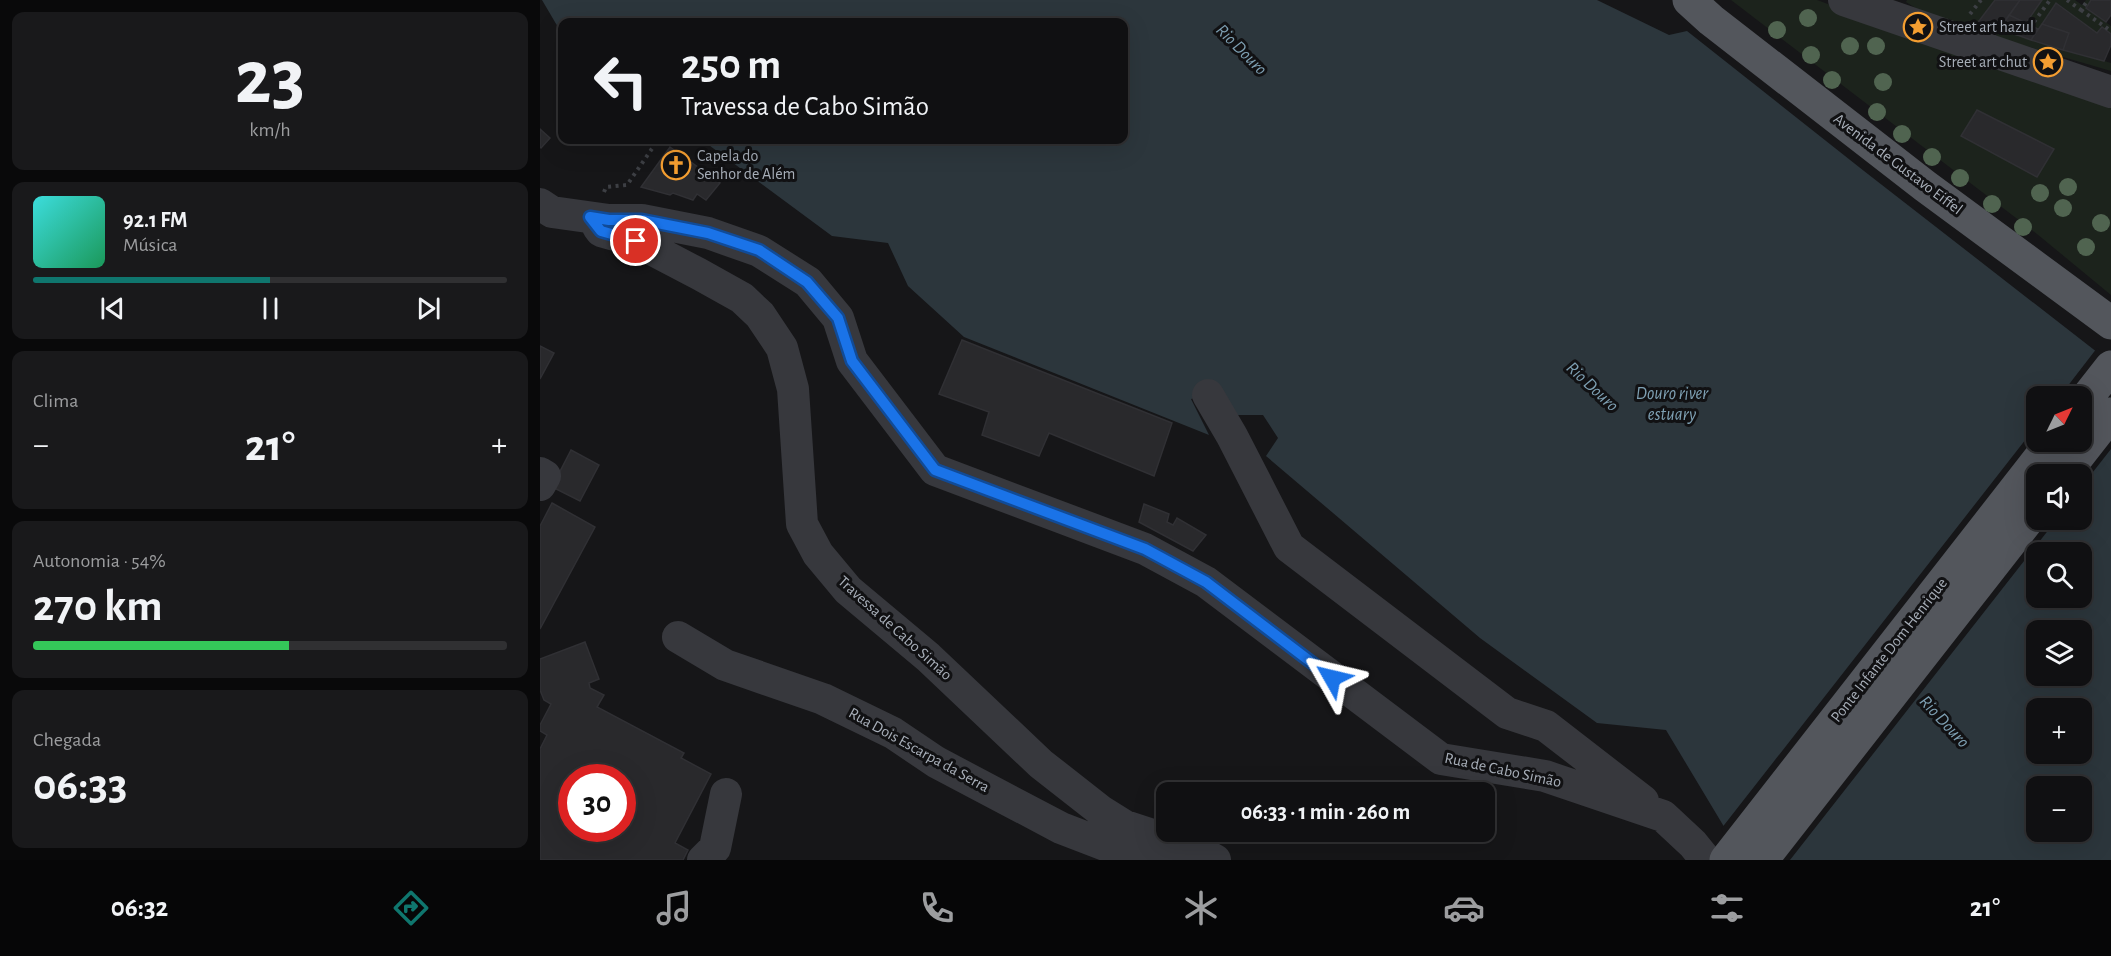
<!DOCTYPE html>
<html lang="pt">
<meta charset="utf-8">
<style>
:root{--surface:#101012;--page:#19191b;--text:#f1f3f6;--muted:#9c9d9f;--line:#303032;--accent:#0f766e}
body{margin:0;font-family:"Alegreya Sans",sans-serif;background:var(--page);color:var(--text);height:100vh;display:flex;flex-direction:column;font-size:22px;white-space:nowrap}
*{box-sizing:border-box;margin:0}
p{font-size:20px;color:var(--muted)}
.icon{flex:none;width:33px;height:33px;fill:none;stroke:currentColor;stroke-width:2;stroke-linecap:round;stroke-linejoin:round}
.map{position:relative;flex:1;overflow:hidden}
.drawer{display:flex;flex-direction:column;gap:12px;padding:12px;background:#09090a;width:540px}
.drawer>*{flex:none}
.banner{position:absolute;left:18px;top:18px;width:570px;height:126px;border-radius:12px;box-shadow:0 6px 24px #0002,0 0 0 2px var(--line);background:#101012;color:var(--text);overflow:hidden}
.needle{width:39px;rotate:47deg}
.fabs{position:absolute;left:1486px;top:386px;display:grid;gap:12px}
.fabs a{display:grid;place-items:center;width:66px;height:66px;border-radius:12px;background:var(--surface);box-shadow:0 6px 24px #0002,0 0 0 2px var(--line);font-size:30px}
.speed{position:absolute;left:18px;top:764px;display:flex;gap:12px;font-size:30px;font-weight:700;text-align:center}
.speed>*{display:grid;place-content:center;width:78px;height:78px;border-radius:50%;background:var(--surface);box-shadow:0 6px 24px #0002,0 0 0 2px var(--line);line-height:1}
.speed .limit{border:9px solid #d22;background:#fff;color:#111}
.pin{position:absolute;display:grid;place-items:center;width:51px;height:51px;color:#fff;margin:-26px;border:3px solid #fff;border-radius:50%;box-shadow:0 2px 6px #0007}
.me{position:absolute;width:66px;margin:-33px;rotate:307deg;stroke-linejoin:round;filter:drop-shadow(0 0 4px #0008)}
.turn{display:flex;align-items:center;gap:21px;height:126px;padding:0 24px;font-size:27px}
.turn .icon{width:78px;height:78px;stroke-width:2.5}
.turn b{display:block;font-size:42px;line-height:51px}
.big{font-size:45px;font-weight:700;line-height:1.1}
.drawer .tile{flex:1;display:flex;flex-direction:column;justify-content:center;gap:9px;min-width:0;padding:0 21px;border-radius:12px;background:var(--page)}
.drawer .dial{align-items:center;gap:0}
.dial b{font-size:78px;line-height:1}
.song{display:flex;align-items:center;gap:18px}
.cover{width:72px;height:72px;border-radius:9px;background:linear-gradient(135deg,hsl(180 70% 55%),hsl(150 70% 35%))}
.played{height:6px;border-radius:3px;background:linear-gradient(90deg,var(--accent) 50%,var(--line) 50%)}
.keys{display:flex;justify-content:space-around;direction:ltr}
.heat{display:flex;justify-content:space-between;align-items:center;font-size:33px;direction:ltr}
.charge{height:9px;border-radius:4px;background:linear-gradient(90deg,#34c759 54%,var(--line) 0)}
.trip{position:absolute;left:616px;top:782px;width:339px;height:60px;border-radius:12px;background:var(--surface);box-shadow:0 6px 24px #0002,0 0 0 2px var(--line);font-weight:700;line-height:60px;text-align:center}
.dock{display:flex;height:96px;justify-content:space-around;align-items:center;background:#060607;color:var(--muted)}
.dock .icon{width:42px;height:42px}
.dock .active{color:var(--accent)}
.dock b{font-size:27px;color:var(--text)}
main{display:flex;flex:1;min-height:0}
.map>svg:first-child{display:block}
.green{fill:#1c231c;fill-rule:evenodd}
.water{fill:#2c363c;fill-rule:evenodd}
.pier{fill:#161618}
.building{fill:#29292c;stroke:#303034;stroke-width:1.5;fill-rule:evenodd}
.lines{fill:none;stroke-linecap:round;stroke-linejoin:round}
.path{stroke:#3d3f44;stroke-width:4;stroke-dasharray:3 4.5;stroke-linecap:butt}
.minor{stroke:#37383d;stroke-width:32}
.major{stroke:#53565c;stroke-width:33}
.tree{fill:#506450}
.route-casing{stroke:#114b97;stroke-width:15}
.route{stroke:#1a73e8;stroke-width:10}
.labels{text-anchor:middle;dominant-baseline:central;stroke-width:6;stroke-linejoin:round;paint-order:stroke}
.poi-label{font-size:16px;fill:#a7aeb8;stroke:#111113;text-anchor:start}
.street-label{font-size:16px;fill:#a7aeb8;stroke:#111113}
.water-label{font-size:18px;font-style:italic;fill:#7ea0b3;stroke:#111113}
</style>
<main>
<section class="drawer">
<div class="tile dial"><b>23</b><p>km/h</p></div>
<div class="tile">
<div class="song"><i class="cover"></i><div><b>92.1 FM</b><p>Música</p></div></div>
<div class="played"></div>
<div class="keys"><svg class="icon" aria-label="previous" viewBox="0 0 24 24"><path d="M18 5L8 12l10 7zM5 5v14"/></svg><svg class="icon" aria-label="pause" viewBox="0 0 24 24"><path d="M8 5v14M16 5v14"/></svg><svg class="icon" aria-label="next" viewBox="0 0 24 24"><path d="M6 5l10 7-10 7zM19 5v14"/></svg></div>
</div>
<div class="tile"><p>Clima</p>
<div class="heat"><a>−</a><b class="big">21°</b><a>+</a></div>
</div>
<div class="tile"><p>Autonomia · 54%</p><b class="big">270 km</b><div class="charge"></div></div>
<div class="tile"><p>Chegada</p><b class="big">06:33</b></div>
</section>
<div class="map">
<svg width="1571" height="860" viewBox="0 0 1571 860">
<rect width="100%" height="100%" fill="#161618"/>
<path class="green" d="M 1191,0 L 1277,0 L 1541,97 L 1571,105 L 1571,295 L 1497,234 ZM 1437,111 L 1514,149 L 1497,177 L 1422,136 Z
M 1367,0 L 1455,0 L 1432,30 L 1385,14 L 1366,2 Z
M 1502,0 L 1535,0 L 1542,5 L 1546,0 L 1551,0 L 1546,8 L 1571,26 L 1571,34 L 1562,27 L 1557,33 L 1517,3 L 1498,29 L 1486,23 Z
M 1459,29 L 1571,63 L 1571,71 L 1454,37 Z"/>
<path class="water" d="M 2,0 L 1057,0 L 1129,35 L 1147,31 L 1324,171 L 1571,363 L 1571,860 L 1204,860 L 1126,730 L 1057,723 L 940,638 L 726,456 L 738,438 L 723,415 L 690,415 L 678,392 L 651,399 L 669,435 L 424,337 L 368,286 L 348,243 L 292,236 L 162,140 L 584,140 L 584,22 L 22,22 L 22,34 ZM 1497,396 L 1542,396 L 1542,441 L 1497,441 ZM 1497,474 L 1542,474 L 1542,519 L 1497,519 ZM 1497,552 L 1542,552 L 1542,597 L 1497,597 ZM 1497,630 L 1542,630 L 1542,675 L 1497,675 ZM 1497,708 L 1542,708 L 1542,753 L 1497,753 ZM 1497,786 L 1542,786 L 1542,831 L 1497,831 Z"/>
<path class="pier" d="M 1557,348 L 1571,359 L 1571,449 L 1542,486 L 1542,474 L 1497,474 L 1497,519 L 1517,519 L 1250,860 L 1200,860 L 1181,829 L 1497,425 L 1497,441 L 1542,441 L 1542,396 L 1520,396 Z"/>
<path class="building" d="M 1455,0 L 1480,0 L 1454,37 L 1432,30 Z
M 1480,0 L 1502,0 L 1486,23 L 1469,15 Z
M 1551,0 L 1571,0 L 1571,15 L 1566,22 L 1546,8 Z
M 1516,3 L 1557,33 L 1562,27 L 1571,34 L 1571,45 L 1564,61 L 1523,50 L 1529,33 L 1502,24 Z
M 1469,15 L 1486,23 L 1477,35 L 1459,29 Z
M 1486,23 L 1498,29 L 1491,40 L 1477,35 Z
M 1502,24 L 1529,33 L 1523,50 L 1491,40 Z
M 1437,110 L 1514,149 L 1497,177 L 1421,136 Z
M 0,129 L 10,138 L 1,148 L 0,147 Z
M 130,147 L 180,183 L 166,200 L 157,194 L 153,200 L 133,193 L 130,195 L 101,187 Z
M 422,340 L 632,423 L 614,476 L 509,433 L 499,456 L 442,435 L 449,412 L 399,394 Z
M 0,346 L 14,353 L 0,379 Z
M 31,450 L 59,465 L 40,501 L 12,487 Z
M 12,503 L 55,527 L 0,629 L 0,526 Z
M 604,504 L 629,514 L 627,522 L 633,525 L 637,518 L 666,535 L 653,551 L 599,522 Z
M 45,642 L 59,679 L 49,683 L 50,688 L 64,695 L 57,707 L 144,753 L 141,758 L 171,774 L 135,843 L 148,850 L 143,860 L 0,860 L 0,749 L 7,735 L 0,731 L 0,725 L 11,704 L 4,700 L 0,690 L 0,659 ZM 32,777 L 82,777 L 82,828 L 32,828 Z"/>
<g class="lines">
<path class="path" d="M 1527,0 L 1541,10 L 1548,0
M 1541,10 L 1571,31
M 1430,14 L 1441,0
M 1494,22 L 1510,0
M 64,192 L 66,187 L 87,185 L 118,140"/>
<path class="minor" d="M 1304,0 L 1571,92
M 0,204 L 12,212 L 69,220 L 102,220 L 168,233 L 219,251 L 268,282 L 298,318 L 312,361 L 395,470 L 605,549 L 666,582 L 901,759 L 1005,776 L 1123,816 L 1153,844 L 1166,860
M 58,227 L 61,231 L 96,241 L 159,274 L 202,298 L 220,315 L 242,348 L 253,389 L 262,524 L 278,554 L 308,590 L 388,657 L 501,764 L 561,811 L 585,826 L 655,849 L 675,860
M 668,395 L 692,436 L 749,547 L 967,713 L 1006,726 L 1103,801
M 0,473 L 5,476 L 0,485
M 138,637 L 185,665 L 283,699 L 353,733 L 396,762 L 521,828 L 578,850 L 621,860
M 163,860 L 175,848 L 186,794"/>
<path class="major" d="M 1149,0 L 1171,20 L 1385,186 L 1571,323
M 1542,404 L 1571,367
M 1524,474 L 1571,414
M 1186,860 L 1513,441
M 1222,860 L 1497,508"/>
</g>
<g class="tree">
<circle cx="1268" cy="18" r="9"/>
<circle cx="1237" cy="30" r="9"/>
<circle cx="1310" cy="46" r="9"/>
<circle cx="1336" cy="46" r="9"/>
<circle cx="1271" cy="55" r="9"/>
<circle cx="1292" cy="80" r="9"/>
<circle cx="1343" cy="82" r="9"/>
<circle cx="1337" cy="112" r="9"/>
<circle cx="1362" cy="134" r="9"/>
<circle cx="1392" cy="157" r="9"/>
<circle cx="1420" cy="178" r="9"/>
<circle cx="1528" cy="187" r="9"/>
<circle cx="1500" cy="193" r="9"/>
<circle cx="1452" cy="204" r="9"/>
<circle cx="1523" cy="208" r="9"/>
<circle cx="1561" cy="223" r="9"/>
<circle cx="1483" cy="227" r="9"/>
<circle cx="1546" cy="247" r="9"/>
</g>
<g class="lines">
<g class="route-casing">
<path id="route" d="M 96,241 L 61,231 L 50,217 L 69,220 L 102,220 L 168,233 L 219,250 L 267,282 L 298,318 L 312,361 L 395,470 L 605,549 L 666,582 L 792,678"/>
</g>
<use href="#route" class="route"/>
</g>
<defs>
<g id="sight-ring" transform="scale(1.5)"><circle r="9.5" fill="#111113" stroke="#f49e31" stroke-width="1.5"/><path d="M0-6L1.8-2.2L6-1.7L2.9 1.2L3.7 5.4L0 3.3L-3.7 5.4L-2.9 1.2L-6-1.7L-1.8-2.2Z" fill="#f49e31"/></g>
<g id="church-ring" transform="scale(1.5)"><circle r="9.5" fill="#111113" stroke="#f49e31" stroke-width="1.5"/><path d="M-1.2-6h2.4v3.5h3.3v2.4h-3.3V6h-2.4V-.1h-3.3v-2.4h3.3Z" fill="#f49e31"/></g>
</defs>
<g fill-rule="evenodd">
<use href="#sight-ring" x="1378" y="27"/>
<use href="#sight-ring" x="1508" y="62"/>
<use href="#church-ring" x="136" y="165"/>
</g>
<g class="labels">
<g class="poi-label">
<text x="1399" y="27">Street art hazul</text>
<text x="1487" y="62" text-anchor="end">Street art chut</text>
<text x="157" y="156">Capela do<tspan x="157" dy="18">Senhor de Além</tspan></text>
</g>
<g class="street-label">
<text transform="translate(1358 164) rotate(37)">Avenida de Gustavo Eiffel</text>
<text transform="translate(355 628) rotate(42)">Travessa de Cabo Simão</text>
<text transform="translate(1349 650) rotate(-52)">Ponte Infante Dom Henrique</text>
<text transform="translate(379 750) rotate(29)">Rua Dois Escarpa da Serra</text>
<text transform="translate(963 770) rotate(12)">Rua de Cabo Simão</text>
</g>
<g class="water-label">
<text transform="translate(701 50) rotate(45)">Rio Douro</text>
<text transform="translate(1052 387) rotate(43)">Rio Douro</text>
<text x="1132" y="394">Douro river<tspan x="1132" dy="21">estuary</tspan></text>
<text transform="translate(1404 722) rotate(47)">Rio Douro</text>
</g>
</g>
</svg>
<div class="fabs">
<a><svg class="needle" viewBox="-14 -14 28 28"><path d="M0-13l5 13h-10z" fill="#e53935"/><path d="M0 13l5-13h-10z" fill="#9c9d9f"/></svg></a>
<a><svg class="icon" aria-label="sound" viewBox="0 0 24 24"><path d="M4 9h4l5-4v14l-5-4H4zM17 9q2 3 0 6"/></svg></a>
<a><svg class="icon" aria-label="search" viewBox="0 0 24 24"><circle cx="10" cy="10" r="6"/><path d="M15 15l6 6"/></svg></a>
<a><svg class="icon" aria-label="layers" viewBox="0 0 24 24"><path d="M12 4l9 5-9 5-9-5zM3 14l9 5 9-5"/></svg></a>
<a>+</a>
<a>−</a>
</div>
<div class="speed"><div class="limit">30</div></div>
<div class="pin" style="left:96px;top:241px;background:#d93025"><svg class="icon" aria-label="arrive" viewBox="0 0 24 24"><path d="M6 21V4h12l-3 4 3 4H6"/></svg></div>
<svg class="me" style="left:792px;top:678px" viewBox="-20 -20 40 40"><path d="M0-17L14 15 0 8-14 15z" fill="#1a73e8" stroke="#fff" stroke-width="4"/></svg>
<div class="trip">06:33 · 1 min · 260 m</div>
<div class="banner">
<div class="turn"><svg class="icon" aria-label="left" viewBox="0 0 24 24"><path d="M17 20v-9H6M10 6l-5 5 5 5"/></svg><div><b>250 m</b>Travessa de Cabo Simão</div></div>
</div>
</div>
</main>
<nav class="dock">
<b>06:32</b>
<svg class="icon active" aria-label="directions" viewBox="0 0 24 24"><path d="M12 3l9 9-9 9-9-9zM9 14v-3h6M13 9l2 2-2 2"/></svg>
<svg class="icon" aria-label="music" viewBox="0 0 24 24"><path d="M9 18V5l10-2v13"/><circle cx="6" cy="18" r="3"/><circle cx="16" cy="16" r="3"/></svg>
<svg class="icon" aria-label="phone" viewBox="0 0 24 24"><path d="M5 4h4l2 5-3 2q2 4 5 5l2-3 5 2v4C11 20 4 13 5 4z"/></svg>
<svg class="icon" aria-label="climate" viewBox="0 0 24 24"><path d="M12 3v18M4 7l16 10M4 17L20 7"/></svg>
<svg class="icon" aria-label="car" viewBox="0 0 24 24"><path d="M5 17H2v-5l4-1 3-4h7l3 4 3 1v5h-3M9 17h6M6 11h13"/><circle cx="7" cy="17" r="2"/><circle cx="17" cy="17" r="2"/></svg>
<svg class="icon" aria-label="filters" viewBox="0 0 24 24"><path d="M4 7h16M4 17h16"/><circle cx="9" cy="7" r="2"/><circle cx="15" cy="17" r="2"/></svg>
<b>21°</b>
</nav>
